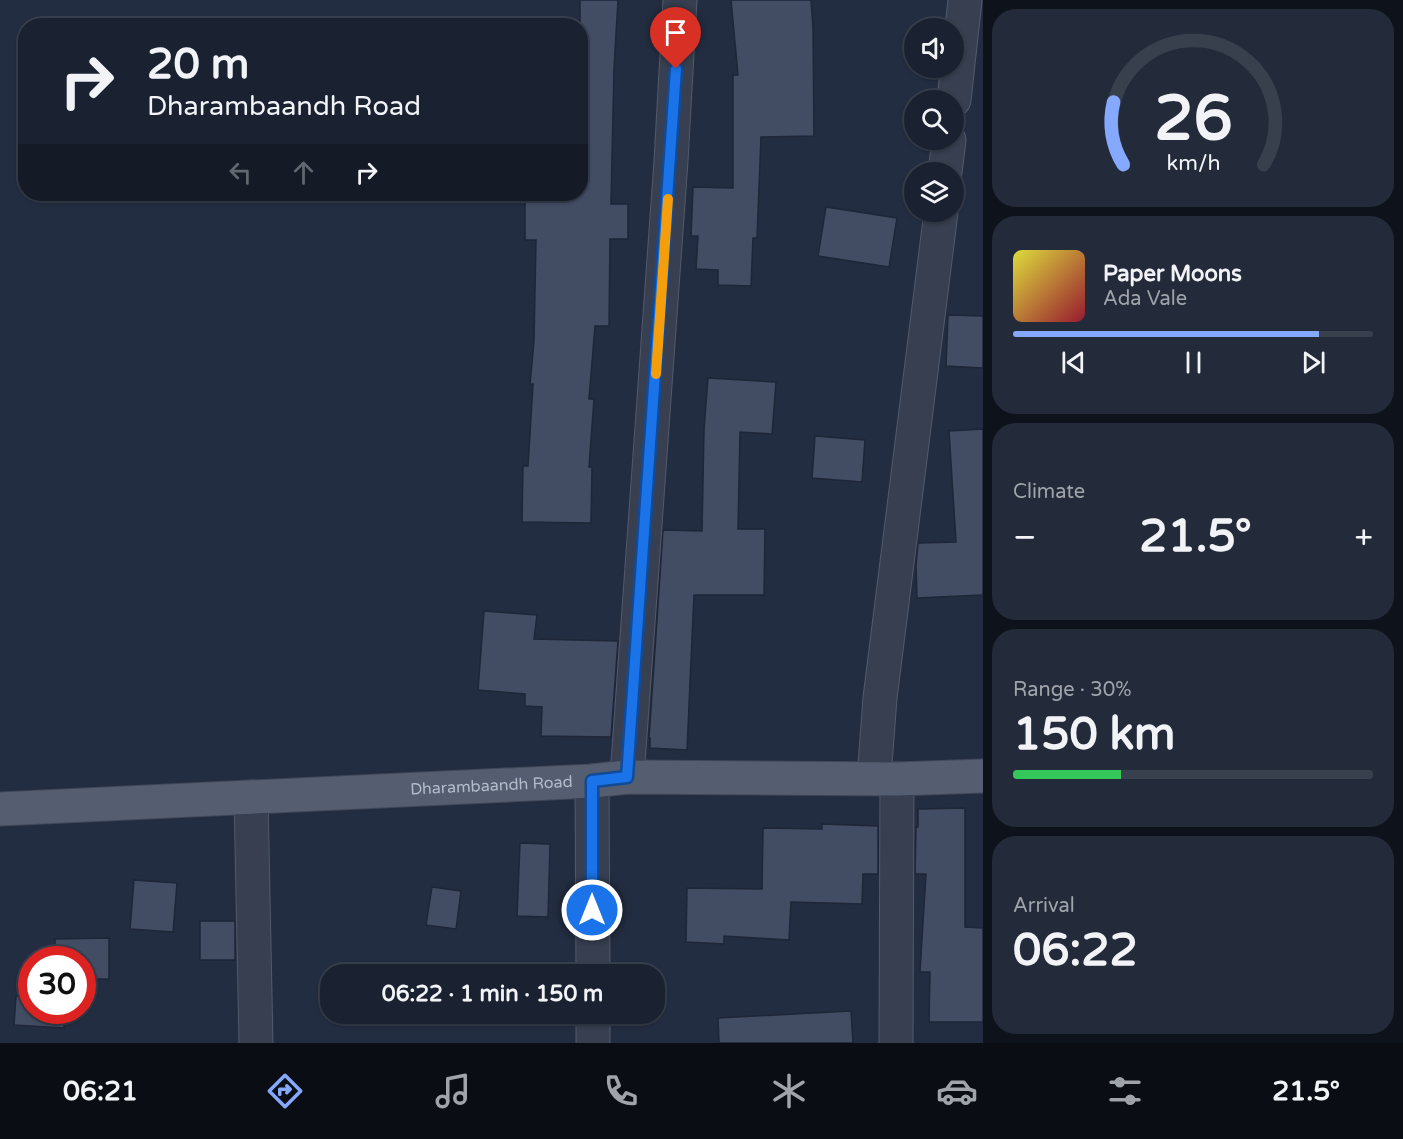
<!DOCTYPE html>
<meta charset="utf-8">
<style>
:root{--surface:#1a2231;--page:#232a39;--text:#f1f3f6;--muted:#9fa4ab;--line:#383f4d;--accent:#85a9ff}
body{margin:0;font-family:"Varela Round",sans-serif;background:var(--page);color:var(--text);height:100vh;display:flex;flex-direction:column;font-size:22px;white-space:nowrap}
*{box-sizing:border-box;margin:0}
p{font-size:20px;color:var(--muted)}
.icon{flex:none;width:33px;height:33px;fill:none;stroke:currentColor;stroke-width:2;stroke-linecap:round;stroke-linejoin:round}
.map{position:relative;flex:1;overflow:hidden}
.drawer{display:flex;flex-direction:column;gap:9px;padding:9px;background:#0e131b;width:420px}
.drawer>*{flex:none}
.hud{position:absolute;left:18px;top:18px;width:570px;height:183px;border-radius:24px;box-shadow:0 2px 4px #0004,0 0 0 2px var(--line);background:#1a2231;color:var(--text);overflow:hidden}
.buttons{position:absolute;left:904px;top:18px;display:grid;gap:12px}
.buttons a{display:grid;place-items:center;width:60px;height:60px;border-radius:50%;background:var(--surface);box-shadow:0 2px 4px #0004,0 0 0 2px var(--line);font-size:30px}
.speed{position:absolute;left:18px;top:946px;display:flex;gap:12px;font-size:30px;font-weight:700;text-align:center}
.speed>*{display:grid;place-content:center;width:78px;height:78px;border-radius:50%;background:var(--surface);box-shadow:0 2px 4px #0004,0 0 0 2px var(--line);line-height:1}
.speed .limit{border:9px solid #d22;background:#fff;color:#111}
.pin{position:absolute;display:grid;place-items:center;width:51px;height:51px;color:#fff;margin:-62px -26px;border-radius:50% 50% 50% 0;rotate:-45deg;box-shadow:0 0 6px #0007}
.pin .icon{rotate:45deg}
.me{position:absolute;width:66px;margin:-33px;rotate:0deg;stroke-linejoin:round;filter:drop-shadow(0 0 4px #0008)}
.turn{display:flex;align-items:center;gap:21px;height:126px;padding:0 30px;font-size:27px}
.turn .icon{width:78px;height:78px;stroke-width:2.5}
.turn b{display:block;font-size:42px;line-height:51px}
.lanes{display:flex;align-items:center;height:57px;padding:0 30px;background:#0003;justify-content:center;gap:30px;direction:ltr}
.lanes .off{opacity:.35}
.big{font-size:45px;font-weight:700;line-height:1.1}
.drawer .card{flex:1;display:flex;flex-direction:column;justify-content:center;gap:9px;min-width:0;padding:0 21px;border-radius:24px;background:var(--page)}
.drawer .dial{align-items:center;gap:0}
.dial svg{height:156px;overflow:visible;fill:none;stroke:var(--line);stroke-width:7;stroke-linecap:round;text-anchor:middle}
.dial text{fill:var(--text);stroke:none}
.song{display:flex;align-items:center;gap:18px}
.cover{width:72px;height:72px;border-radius:9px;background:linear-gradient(135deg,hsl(60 70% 55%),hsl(350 70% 35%))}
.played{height:6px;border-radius:3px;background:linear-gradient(90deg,var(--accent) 85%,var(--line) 85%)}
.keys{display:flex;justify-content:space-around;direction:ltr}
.heat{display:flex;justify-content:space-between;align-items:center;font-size:33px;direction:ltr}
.charge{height:9px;border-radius:4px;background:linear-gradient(90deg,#34c759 30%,var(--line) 0)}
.trip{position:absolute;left:320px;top:964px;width:345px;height:60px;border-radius:24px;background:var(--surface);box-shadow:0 2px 4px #0004,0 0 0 2px var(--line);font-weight:700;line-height:60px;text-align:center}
.tab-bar{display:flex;height:96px;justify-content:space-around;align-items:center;background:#0a0e14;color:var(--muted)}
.tab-bar .icon{width:42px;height:42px}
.tab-bar .on{color:var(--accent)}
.tab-bar b{font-size:27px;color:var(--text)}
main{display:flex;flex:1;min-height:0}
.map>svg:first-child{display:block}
.building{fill:#424c63;stroke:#1e2637;stroke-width:1.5}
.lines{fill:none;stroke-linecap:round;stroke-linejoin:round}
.street-casing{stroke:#525a6b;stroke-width:35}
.primary-casing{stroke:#414859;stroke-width:35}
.street{stroke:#373f50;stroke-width:33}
.primary{stroke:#555e70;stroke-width:33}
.route-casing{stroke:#114b97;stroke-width:15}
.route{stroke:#1a73e8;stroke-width:10}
.slow{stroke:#f59e0b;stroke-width:10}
.labels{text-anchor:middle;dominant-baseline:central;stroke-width:6;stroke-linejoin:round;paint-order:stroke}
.street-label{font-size:16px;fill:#b4bbcb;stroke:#1c2435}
</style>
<main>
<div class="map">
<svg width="983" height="1043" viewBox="0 0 983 1043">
<rect width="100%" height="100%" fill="#232d41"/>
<path class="building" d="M 580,0 L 618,0 L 614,68 L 611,204 L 628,204 L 628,239 L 610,239 L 609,326 L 595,326 L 589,399 L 594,399 L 589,467 L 592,467 L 591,523 L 522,522 L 523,466 L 528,466 L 533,384 L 530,384 L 534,341 L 536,240 L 525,240 L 525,194 L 580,194 Z
M 731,0 L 811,0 L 813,27 L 814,136 L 761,137 L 757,238 L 753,238 L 751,286 L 718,285 L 718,270 L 696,269 L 698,236 L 691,236 L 693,187 L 733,188 L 733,75 L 738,75 Z
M 826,207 L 897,218 L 889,267 L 818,256 Z
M 948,315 L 983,316 L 983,368 L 946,366 Z
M 708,378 L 776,382 L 772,434 L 740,432 L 738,529 L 765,529 L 764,595 L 694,595 L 687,750 L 650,748 L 650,738 L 649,738 L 663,530 L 702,531 L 704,429 Z
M 983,429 L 983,595 L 917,598 L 916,566 L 918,543 L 956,542 L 949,431 Z
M 815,436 L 865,440 L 862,482 L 812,478 Z
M 484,611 L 537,615 L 534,639 L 618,641 L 611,737 L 541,736 L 542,707 L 525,706 L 525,694 L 478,690 Z
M 965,808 L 965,927 L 983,928 L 983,1022 L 929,1022 L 930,972 L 920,972 L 926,874 L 915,874 L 916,827 L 918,827 L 918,809 Z
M 822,824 L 878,826 L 878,874 L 863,874 L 862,904 L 791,902 L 789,940 L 724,936 L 724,944 L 686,942 L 687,888 L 762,889 L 763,828 L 822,829 Z
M 520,843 L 550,844 L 548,917 L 517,916 Z
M 134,880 L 177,883 L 173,932 L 130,929 Z
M 432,887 L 461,891 L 456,929 L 426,925 Z
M 200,921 L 235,921 L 235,960 L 200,960 Z
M 109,938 L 109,979 L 82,979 L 82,960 L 55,960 L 55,939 Z
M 16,996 L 32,997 L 32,1011 L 65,1011 L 64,1028 L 14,1025 Z
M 851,1011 L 853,1043 L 719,1043 L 718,1018 Z"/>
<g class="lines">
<g class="street-casing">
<path id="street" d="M 954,100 L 965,0
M 945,172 L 949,140
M 627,777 L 671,161 L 680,0
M 874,778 L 880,698 L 941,212
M 592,781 L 593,975
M 251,797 L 256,1043
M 593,1014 L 593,1043
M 896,1043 L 897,779"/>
</g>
<g class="primary-casing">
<g id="primary">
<path id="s1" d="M 0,809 L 592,781 L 627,777 L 897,779 L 983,776"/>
</g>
</g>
<use href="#street" class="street"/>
<use href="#primary" class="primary"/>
</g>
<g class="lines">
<g class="route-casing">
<path id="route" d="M 592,910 L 592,781 L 627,777 L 676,69"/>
</g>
<use href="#route" class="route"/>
<path class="slow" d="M 656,374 L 668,199"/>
</g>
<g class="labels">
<g class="street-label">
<text stroke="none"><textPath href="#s1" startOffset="492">Dharambaandh Road</textPath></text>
</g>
</g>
</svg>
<div class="buttons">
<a><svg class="icon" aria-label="sound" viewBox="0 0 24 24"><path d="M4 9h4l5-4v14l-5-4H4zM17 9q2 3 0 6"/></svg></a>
<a><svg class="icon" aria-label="search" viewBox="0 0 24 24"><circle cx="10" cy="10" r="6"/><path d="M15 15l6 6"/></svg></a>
<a><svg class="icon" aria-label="layers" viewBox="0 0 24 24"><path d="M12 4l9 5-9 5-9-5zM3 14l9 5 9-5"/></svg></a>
</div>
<div class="speed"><div class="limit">30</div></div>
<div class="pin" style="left:676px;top:69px;background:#d93025"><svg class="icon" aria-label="arrive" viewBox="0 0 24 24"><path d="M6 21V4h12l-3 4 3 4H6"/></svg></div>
<svg class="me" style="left:592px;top:910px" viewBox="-20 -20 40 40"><circle r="17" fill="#1a73e8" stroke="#fff" stroke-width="3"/><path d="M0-11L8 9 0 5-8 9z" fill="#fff"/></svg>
<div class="trip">06:22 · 1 min · 150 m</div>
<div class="hud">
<div class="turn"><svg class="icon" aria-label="right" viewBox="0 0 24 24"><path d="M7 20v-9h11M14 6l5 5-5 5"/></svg><div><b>20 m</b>Dharambaandh Road</div></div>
<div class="lanes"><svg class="icon off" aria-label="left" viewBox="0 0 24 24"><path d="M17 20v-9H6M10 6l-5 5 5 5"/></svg><svg class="icon off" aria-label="ahead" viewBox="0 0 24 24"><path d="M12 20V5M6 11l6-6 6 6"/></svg><svg class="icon" aria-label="right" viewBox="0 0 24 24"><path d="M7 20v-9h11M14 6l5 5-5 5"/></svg></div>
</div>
</div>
<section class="drawer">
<div class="card dial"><svg viewBox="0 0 100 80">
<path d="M14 69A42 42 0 1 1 86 69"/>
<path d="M14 69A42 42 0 0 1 9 37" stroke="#85a9ff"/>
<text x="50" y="56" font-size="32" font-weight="700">26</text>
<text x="50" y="72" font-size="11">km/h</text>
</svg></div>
<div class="card">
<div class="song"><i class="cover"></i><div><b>Paper Moons</b><p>Ada Vale</p></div></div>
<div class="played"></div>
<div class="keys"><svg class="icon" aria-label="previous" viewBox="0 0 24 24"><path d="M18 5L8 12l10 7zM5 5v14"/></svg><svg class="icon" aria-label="pause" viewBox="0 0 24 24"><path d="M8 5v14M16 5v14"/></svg><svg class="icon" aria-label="next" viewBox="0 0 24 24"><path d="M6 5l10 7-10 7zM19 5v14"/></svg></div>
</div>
<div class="card"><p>Climate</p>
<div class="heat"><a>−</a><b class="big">21.5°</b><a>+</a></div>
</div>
<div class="card"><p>Range · 30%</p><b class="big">150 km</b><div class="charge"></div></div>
<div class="card"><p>Arrival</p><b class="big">06:22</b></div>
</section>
</main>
<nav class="tab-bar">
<b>06:21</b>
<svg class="icon on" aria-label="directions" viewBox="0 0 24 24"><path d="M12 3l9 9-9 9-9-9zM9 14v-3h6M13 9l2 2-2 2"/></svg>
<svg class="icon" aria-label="music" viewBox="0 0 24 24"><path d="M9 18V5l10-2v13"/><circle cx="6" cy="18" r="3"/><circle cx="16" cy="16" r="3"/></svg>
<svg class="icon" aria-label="phone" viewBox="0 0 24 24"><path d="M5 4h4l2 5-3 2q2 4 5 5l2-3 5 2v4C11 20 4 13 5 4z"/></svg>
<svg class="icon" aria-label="climate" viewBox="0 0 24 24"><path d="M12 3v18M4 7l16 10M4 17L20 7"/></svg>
<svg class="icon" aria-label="car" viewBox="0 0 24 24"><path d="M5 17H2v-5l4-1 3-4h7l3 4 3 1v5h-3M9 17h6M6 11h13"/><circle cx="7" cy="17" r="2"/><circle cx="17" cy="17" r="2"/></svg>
<svg class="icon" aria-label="filters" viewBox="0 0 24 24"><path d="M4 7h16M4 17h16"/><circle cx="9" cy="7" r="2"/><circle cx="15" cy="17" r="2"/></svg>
<b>21.5°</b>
</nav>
